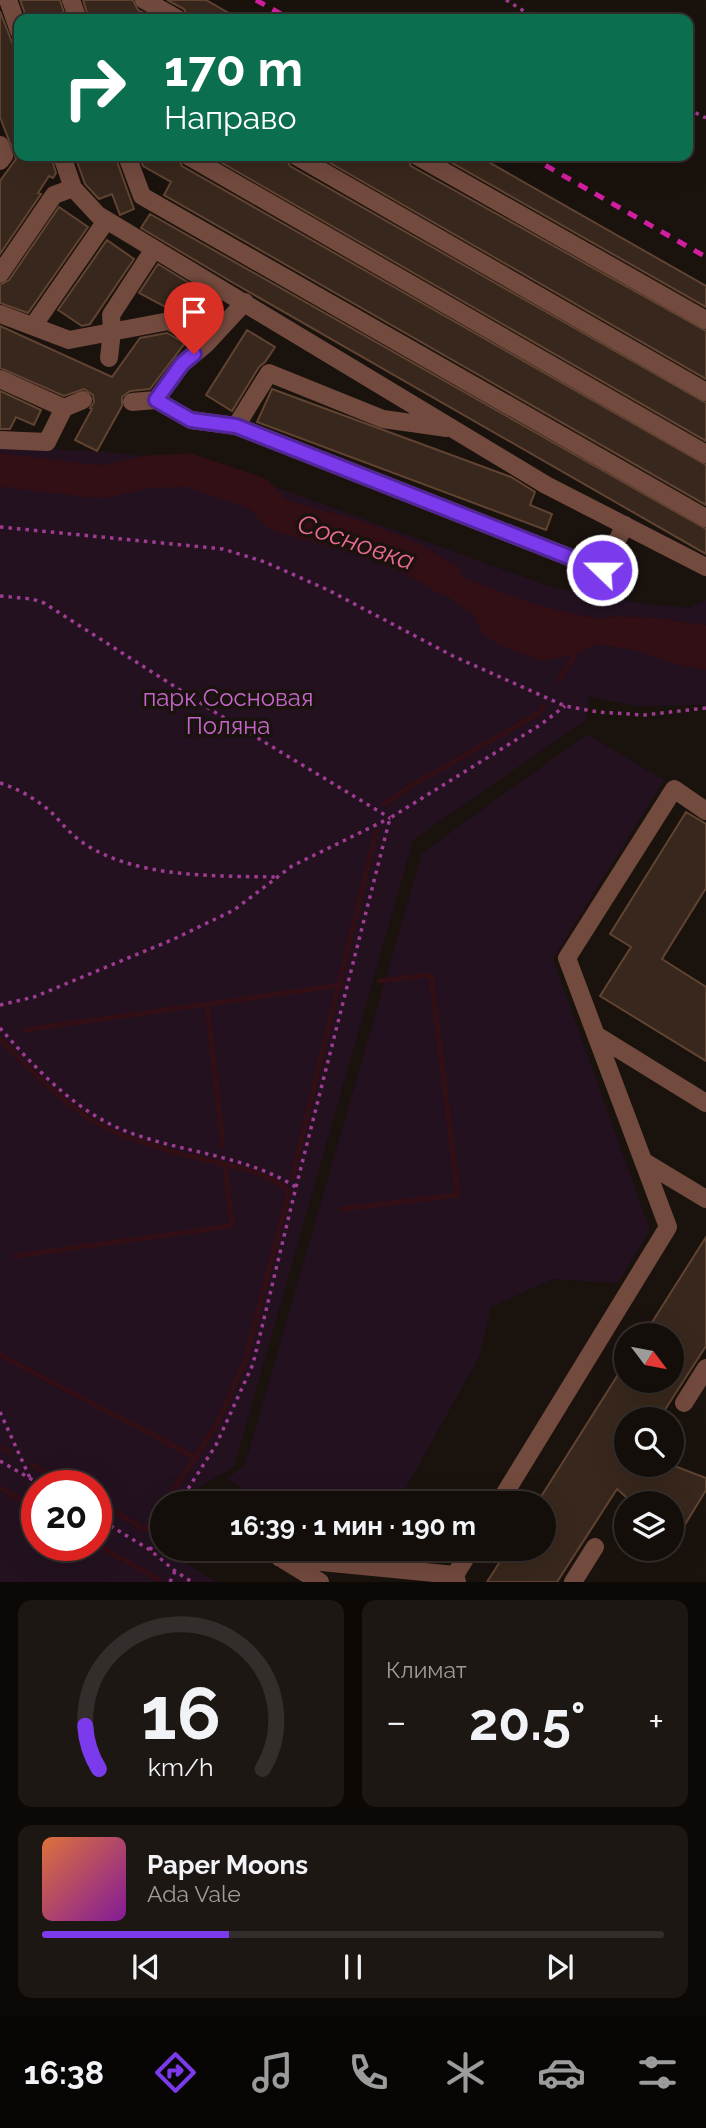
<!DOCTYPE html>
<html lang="ru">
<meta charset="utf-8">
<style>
:root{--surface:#140e0a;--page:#1d1713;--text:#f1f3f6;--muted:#9d9c9c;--line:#332e2b;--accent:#7c3aed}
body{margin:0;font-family:Raleway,sans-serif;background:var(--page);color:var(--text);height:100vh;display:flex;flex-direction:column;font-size:26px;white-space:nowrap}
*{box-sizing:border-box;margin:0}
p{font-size:23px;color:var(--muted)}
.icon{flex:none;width:38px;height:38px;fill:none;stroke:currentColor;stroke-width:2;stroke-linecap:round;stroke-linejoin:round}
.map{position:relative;height:1582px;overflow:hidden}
.details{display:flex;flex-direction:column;gap:18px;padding:18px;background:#0b0806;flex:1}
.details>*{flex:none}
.guide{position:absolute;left:14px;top:14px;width:679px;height:147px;border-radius:14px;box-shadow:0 7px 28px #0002,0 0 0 2px var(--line);background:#0b6e4f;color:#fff;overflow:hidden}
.needle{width:46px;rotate:122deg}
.tools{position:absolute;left:614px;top:1323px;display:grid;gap:14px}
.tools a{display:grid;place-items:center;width:70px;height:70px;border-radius:50%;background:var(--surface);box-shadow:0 7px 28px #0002,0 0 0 2px var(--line);font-size:35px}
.speed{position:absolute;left:21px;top:1470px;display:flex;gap:14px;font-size:35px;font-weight:700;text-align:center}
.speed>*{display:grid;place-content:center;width:91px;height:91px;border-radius:50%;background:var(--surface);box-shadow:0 7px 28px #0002,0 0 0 2px var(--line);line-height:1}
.speed .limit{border:10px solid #d22;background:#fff;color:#111}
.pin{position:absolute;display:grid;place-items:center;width:60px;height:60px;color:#fff;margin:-72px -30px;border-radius:50% 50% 50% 0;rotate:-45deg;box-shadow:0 0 7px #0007}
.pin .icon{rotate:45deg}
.me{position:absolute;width:77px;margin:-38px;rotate:292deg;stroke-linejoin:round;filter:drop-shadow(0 0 5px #0008)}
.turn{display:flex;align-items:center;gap:24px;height:147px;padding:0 35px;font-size:32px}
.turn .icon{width:91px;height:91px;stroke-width:2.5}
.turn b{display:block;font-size:49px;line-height:60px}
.big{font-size:52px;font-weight:700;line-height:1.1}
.details .widget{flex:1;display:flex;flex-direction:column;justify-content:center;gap:10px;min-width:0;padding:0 24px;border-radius:14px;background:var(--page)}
.details .dial{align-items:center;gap:0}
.dial svg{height:182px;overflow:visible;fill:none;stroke:var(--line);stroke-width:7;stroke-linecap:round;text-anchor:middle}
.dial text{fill:var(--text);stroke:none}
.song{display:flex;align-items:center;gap:21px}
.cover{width:84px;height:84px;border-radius:10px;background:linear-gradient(135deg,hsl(20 70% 55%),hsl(290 70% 35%))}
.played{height:7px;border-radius:4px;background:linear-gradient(90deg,var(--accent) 30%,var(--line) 30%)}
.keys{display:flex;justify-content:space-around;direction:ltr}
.heat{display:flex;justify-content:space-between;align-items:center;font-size:38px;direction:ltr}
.details .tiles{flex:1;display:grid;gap:18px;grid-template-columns:1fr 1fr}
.widget:last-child{grid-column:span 2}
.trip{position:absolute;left:150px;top:1491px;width:406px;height:70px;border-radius:35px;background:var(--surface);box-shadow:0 7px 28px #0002,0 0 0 2px var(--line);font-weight:700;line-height:70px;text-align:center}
.tab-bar{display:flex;height:112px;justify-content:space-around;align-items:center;background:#080604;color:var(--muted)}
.tab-bar .icon{width:49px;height:49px}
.tab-bar .on{color:var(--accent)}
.tab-bar b{font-size:32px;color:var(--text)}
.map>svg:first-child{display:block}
.green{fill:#231120;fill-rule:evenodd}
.water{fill:#320e15}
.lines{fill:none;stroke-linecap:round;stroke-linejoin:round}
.stream{stroke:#320e15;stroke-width:5}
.river{stroke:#320e15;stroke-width:33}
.building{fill:#38271c;stroke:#614331;stroke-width:2}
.path{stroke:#9d3c91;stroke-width:3.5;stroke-dasharray:3.5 5;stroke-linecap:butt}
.minor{stroke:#734a3e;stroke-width:18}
.rail{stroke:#d31ea0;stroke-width:5;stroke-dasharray:10 9;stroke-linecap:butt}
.route-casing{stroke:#51269a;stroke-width:18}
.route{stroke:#7c3aed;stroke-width:12}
.labels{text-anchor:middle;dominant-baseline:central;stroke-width:7;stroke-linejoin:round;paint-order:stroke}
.park-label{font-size:24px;fill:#c565cd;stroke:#1a120d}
.water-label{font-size:26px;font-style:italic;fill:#ea6a97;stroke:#1a120d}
</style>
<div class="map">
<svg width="706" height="1582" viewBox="0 0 706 1582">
<rect width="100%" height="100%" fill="#1a120d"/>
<path class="green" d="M 0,447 L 96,451 L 199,462 L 290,492 L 554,588 L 654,605 L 689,608 L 706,600 L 706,625 L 656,618 L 619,616 L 601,619 L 574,614 L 594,644 L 634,650 L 671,663 L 706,670 L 706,705 L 638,706 L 589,697 L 586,720 L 413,840 L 234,1467 L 194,1490 L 186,1503 L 163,1503 L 163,1549 L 217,1582 L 0,1582 ZM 37,1486 L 96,1486 L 96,1545 L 37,1545 Z
M 587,734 L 664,780 L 553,959 L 650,1230 L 618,1283 L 553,1279 L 491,1307 L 479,1357 L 402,1495 L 394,1503 L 266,1503 L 227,1478 L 245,1465 L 422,853 Z"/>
<path class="water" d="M 406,556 L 533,604 L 574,614 L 600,619 L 619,616 L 656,618 L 706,625 L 706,670 L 671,663 L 634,650 L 594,644 L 575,655 L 542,661 L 506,648 L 483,635 L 473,615 L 424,579 Z"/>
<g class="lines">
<path class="stream" d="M 559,680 L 575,655
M 385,804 L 406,789 L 539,713 L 544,706
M 207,1004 L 223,1146
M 24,1030 L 342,985
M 0,1039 C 37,1075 72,1116 122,1135 C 153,1147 188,1156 220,1163 C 246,1169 268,1174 289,1191 L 245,1362 L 216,1426 L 165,1503
M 292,1178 L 376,832
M 342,1209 L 458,1195 L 431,975 L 379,981
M 15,1256 L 232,1226 L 225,1164
M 0,1355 L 196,1458
M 0,1447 L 10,1452
M 33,1465 L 69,1486
M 0,1488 L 37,1509
M 96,1501 L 146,1530 L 163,1506
M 96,1544 L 159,1580"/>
<path class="river" d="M 0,470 L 101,482 L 147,472 L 188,470 L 257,493 L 278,515 L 364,539 L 413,559 L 446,579"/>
</g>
<path class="building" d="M 20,0 L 60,0 L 66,19 L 27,19 Z
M 83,0 L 133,0 L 138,10 L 155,19 L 89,19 Z
M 167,0 L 206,0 L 239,19 L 189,19 L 184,9 Z
M 0,11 L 19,61 L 19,156 L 51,156 L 56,173 L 53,178 L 49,176 L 38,193 L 41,194 L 0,254 L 0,181 L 16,159 L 0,117 Z
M 75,156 L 115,156 L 134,209 L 120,215 L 112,194 L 99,199 L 85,184 Z
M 139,156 L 177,156 L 182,166 L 706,465 L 706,505 L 164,195 L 171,182 L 143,166 Z
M 210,156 L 285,156 L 290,166 L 706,403 L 706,441 Z
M 318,156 L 406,156 L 411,166 L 706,331 L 706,379 Z
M 440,156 L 478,156 L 706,286 L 706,307 Z
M 59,207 L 88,227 L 28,313 L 0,303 L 0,285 L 9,280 Z
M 150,214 L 706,529 L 706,554 L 230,281 L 141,228 Z
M 107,240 L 134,259 L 90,324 L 82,326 L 58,310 Z
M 158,264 L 219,301 L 203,327 L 139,293 Z
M 0,326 L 112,377 L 140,338 L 167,333 L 185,343 L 150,389 L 130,391 L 122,397 L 122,406 L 97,451 L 75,440 L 92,409 L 90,408 L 94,402 L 93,395 L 84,389 L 64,396 L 0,368 Z
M 247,330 L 275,347 L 265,362 L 259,367 L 232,411 L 206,395 Z
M 272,389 L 511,477 L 535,492 L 530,505 L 552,514 L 546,530 L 257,422 Z
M 0,391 L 41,410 L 34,425 L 16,417 L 10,429 L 0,429 Z
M 686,812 L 706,824 L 706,888 L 662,959 L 706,987 L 706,1061 L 600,996 L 631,947 L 610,934 Z
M 706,1237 L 706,1346 L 659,1419 L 626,1419 L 626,1465 L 672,1465 L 706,1478 L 706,1490 L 672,1546 L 672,1503 L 633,1503 L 617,1489 L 557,1582 L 487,1582 L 508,1549 L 544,1549 L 544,1503 L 537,1503 L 626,1362 L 626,1381 L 672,1381 L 672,1335 L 644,1335 Z"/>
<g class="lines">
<path class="path" d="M 506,0 L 537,19
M 688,109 L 706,118
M 0,527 L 223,549 L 265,562 L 328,590 L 453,656 L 565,706 L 598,712 L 644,715 L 706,708
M 0,596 L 32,599 L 44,603 L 213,711 L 390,818
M 0,783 C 19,789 36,799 51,812 C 61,822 70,834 82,842 C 133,878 215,876 275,877
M 0,1005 L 34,997 L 174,939 L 234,910 L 292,866 L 390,818
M 0,1028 C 34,1067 74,1110 123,1130 C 180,1153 243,1154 296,1187
M 0,1412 L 30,1478
M 0,1461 L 43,1486
M 179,1503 L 216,1445 L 253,1364 L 296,1187 L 390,818 L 540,725 L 565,706
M 96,1517 L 150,1550 L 175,1571 L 192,1582
M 150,1550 L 163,1529
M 170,1582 L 175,1571"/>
<path class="minor" d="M 8,0 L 19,31
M 71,0 L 78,19
M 144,0 L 178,19
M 0,145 L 4,156 L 0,161
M 62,156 L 73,188 L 98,215 L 546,485 L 706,567
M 127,156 L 142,196 L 706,518
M 188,156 L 706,454
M 296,156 L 706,392
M 417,156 L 706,320
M 0,274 L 54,195 L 73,188
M 0,314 L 69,340 L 169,321 L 207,343 L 245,302
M 33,326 L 106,221
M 207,343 L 182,364 L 156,400 L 191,420 L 236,426 L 602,570 L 625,525
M 109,358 L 112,331 L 111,315 L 154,249
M 0,379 L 64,408 L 83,400
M 132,402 L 156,400
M 236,426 L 269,373 L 383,419 L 447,428
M 0,440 L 47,442 L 64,408
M 596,1035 L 706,1103
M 643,1161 L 706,1199
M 684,1403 L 706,1368
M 233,1503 L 236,1498 L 244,1503
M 499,1503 L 668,1227 L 567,958 L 674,789 L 706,811
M 280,1558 L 455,1575
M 284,1560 L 320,1582
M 457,1582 L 455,1575 L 471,1549
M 573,1582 L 595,1547"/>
<path class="rail" d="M 256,0 L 290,19
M 529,156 L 706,257"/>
</g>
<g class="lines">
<g class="route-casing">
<path id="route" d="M 194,354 L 182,364 L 156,400 L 191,420 L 236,426 L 602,570"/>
</g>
<use href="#route" class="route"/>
</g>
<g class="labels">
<g class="park-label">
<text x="228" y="697">парк Сосновая<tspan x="228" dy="28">Поляна</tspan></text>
</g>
<g class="water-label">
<text transform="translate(356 542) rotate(19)">Сосновка</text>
</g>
</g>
</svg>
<div class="tools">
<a><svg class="needle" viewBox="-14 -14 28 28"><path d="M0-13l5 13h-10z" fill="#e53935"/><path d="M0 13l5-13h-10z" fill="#9d9c9c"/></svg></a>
<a><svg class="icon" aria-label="search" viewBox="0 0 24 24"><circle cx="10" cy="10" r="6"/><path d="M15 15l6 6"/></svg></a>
<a><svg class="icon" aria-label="layers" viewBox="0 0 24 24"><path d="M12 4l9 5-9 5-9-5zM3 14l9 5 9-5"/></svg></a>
</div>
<div class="speed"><div class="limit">20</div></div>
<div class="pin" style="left:194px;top:354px;background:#d93025"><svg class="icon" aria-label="arrive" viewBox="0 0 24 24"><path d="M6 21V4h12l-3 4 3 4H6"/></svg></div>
<svg class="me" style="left:602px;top:570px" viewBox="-20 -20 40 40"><circle r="17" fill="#7c3aed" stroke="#fff" stroke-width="3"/><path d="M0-11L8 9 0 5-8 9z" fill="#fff"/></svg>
<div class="trip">16:39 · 1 мин · 190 m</div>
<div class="guide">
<div class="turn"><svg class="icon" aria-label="right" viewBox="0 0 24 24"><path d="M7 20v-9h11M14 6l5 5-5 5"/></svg><div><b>170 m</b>Направо</div></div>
</div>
</div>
<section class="details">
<div class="tiles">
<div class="widget dial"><svg viewBox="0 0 100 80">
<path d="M14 69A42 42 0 1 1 86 69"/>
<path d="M14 69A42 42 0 0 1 8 50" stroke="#7c3aed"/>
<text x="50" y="56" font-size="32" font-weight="700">16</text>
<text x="50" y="72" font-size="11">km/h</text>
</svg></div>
<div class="widget"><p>Климат</p>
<div class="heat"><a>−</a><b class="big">20.5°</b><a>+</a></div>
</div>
<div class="widget">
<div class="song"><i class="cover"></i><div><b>Paper Moons</b><p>Ada Vale</p></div></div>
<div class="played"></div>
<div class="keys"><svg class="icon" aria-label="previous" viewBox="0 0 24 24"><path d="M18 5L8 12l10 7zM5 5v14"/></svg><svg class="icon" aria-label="pause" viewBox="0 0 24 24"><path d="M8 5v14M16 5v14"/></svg><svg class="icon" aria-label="next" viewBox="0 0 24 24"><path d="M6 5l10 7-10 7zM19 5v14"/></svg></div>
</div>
</div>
</section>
<nav class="tab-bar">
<b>16:38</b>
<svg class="icon on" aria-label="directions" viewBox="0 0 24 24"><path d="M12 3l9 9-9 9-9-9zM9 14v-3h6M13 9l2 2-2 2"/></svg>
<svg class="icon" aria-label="music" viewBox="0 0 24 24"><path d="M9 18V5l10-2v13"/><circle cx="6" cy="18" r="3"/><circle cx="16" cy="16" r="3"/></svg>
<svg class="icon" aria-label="phone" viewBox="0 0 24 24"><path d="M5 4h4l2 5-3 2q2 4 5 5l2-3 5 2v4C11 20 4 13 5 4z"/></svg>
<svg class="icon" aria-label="climate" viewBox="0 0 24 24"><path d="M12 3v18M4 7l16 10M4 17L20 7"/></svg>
<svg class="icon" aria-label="car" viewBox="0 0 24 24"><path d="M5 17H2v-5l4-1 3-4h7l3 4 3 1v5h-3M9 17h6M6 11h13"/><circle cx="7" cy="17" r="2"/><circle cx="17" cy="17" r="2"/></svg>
<svg class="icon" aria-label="filters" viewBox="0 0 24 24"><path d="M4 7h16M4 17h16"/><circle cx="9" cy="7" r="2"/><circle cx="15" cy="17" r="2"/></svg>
</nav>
